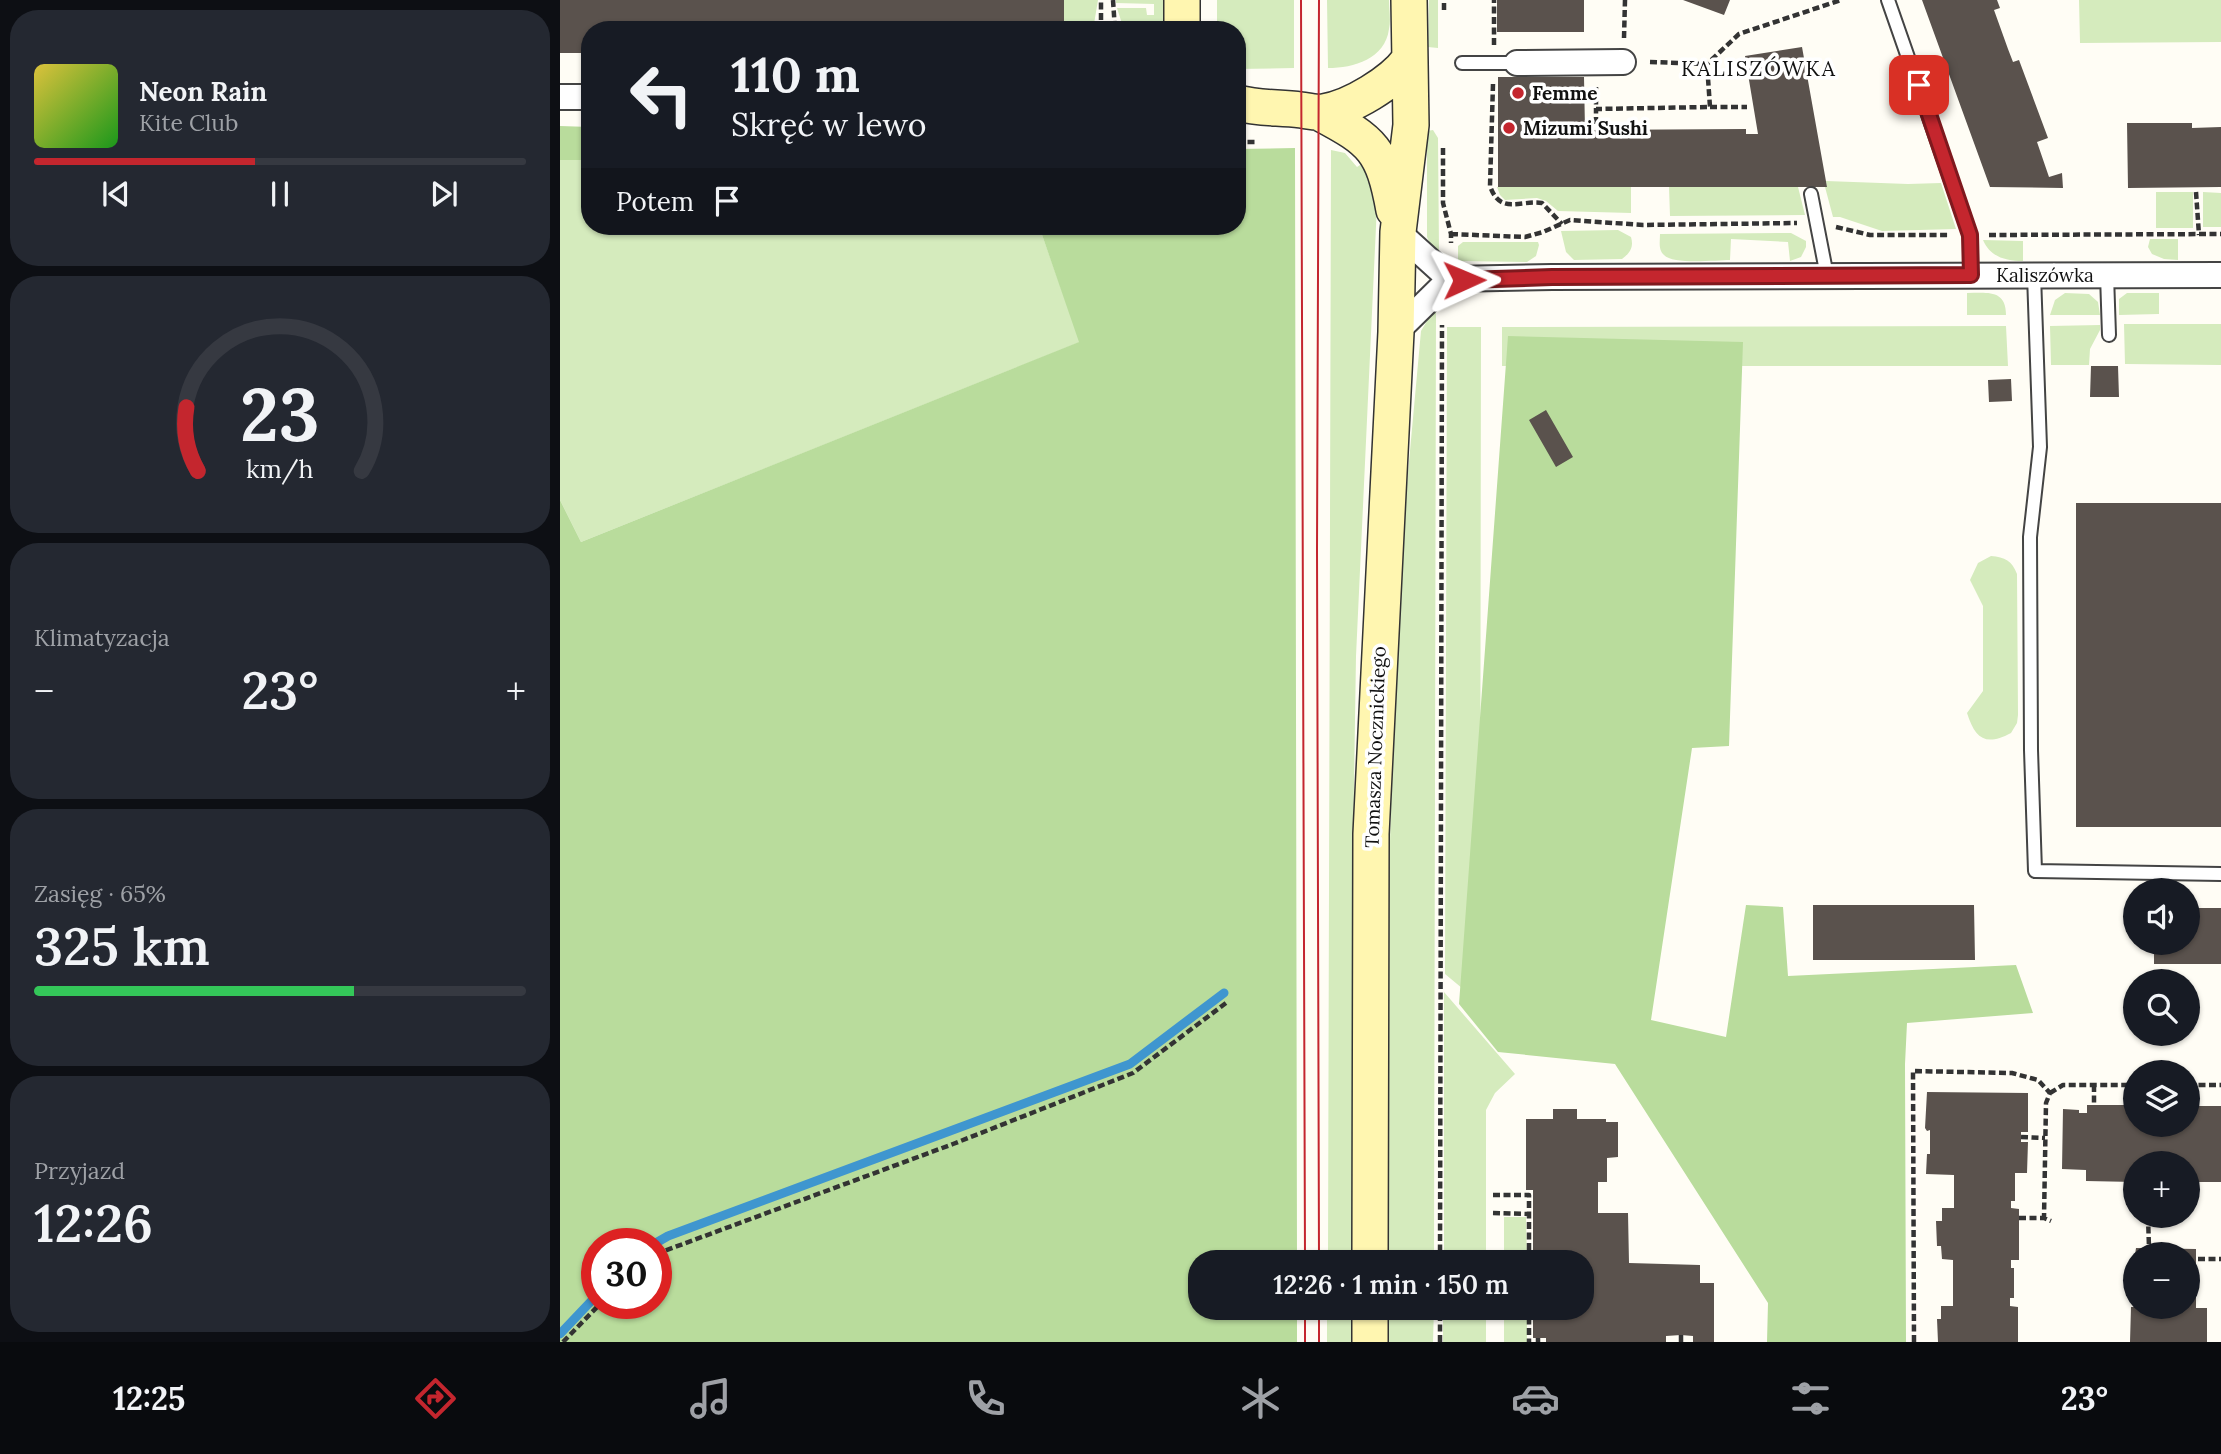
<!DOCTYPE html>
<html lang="pl">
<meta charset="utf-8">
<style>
:root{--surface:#171b24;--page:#242831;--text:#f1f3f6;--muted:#9ea1a6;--line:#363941;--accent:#c4262e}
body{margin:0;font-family:Lora,serif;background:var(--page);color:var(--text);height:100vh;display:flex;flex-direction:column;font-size:26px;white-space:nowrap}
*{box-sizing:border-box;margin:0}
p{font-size:23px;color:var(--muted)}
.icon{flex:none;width:38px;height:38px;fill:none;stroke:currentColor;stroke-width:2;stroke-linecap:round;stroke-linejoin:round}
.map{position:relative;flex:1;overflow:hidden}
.sheet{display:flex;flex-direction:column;gap:10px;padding:10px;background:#0d0f14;width:560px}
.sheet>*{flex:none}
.hud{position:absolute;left:21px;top:21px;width:665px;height:214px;border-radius:28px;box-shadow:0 2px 5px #0004;background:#171b24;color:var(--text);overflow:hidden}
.fabs{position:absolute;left:1563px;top:878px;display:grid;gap:14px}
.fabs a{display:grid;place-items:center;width:77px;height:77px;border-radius:50%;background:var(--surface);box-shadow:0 2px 5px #0004;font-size:35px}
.speed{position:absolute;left:21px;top:1228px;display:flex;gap:14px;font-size:35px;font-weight:700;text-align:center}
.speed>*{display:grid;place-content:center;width:91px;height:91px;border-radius:50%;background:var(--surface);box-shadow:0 2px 5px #0004;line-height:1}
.speed .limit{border:10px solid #d22;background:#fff;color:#111}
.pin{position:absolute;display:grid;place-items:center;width:60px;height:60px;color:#fff;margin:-30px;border-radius:14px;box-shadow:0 4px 10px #0006}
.me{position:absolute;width:77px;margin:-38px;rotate:89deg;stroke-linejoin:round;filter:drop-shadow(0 0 5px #0008)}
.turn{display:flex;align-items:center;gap:24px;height:147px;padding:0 35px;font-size:32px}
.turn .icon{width:91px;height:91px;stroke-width:2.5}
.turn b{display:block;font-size:49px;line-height:60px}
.then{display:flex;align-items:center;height:66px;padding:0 35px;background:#0003;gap:14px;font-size:26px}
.big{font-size:52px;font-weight:600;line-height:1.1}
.sheet .widget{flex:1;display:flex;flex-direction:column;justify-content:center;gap:10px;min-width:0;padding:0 24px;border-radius:28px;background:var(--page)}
.sheet .dial{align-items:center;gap:0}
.dial svg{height:182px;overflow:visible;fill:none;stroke:var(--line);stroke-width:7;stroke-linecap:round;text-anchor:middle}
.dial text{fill:var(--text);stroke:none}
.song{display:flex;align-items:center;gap:21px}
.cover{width:84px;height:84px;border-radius:10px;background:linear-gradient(135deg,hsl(50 70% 55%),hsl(120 70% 35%))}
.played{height:7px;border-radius:4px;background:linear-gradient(90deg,var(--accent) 45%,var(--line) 45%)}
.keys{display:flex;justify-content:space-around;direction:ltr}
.heat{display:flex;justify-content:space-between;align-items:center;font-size:38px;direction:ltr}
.charge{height:10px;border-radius:5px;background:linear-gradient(90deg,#34c759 65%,var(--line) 0)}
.trip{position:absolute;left:628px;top:1250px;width:406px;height:70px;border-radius:28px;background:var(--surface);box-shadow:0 2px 5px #0004;font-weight:600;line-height:70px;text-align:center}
.dock{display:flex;height:112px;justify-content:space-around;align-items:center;background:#090b0e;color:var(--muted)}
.dock .icon{width:49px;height:49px}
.dock .selected{color:var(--accent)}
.dock b{font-size:32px;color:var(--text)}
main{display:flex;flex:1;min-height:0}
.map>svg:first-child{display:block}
.green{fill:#d5ebbd}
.forest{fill:#b9dc9c;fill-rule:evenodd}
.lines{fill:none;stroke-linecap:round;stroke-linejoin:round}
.stream{stroke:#3f96cf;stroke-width:9}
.building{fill:#5a524d}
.lane-casing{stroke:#444;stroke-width:16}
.street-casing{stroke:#444;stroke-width:28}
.secondary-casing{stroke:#333;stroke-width:38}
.path{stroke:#333;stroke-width:4.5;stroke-dasharray:7 3.5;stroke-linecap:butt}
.lane{stroke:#fff;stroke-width:12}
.street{stroke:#fff;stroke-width:24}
.secondary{stroke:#fff6b0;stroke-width:35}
.tram{stroke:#c4262e;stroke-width:2}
.route-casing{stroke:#7f191e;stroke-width:18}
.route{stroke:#c4262e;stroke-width:12}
.poi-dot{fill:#c4262e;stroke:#fff;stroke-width:2.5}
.labels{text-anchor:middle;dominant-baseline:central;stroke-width:7;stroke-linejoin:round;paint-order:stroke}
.poi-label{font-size:19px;font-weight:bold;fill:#111;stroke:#fff;text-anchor:start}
.street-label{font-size:19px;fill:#111;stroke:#fff}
.neighbourhood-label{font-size:21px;letter-spacing:2px;fill:#111;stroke:#fff}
</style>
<main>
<section class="sheet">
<div class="widget">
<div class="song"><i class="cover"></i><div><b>Neon Rain</b><p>Kite Club</p></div></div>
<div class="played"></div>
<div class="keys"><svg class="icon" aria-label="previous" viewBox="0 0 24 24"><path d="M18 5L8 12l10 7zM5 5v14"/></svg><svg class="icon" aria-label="pause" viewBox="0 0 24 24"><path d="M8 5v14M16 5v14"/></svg><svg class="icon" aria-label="next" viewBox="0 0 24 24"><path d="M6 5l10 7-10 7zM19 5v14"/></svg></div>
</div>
<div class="widget dial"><svg viewBox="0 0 100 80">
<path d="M14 69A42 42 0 1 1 86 69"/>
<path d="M14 69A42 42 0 0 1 9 41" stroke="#c4262e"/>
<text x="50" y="56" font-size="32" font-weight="700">23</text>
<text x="50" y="72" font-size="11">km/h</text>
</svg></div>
<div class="widget"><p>Klimatyzacja</p>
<div class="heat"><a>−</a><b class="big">23°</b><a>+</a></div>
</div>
<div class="widget"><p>Zasięg · 65%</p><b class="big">325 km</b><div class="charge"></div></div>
<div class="widget"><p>Przyjazd</p><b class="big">12:26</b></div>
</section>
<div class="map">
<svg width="1661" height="1342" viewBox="0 0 1661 1342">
<rect width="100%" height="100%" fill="#fffdf5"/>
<path class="green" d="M 504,0 L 538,0 L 533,30 L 504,30 Z
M 556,0 L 603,0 L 603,30 L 564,30 L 557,8 L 586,8 L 587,15 L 594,15 L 594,4 L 556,3 Z
M 657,0 L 734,0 L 734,68 L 677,69 L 677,30 L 657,30 Z
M 767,0 L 829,0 C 829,9 831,20 829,29 C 825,59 794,68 768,68 Z
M 869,0 L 878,0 L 878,48 L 868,47 Z
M 1519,0 L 1661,0 L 1661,42 L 1520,43 Z
M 873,130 L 878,138 L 879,252 L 872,248 L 867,237 L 867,131 Z
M 771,150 L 785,153 L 797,167 L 803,163 L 817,205 L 796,656 L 793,849 L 797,1262 L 768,1262 Z
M 0,160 L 30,160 L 30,226 L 479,226 L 520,342 L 21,542 L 0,500 Z
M 1266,181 L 1348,184 L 1381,183 L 1396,229 L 1322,231 L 1280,217 L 1273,217 L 1265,187 L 1267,187 Z
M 937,187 L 1071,187 L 1071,213 L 998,211 L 986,201 L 977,198 L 945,200 L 940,195 Z
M 1109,187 L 1238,187 L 1245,215 L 1110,216 Z
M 1633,192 L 1633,228 L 1596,228 L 1596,192 Z
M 1643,192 L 1661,193 L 1661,227 L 1643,227 Z
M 1058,230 L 1071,237 C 1074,247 1070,253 1062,259 L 1014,260 L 1006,252 L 1001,231 Z
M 1231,233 L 1246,241 L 1246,247 L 1241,257 L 1230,261 L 1228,242 L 1171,239 L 1170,260 C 1156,260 1113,265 1104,255 C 1098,250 1100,241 1100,234 Z
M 1590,239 L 1618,239 L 1618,260 L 1604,259 L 1592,254 L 1588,247 Z
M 1423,240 L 1463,241 L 1463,261 C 1446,261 1430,257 1423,240 Z
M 903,242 L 978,242 L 979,245 L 976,256 L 967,262 L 898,261 L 898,246 Z
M 1407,293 C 1427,293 1446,289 1446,315 L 1407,315 Z
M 1505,293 L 1529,294 L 1538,302 L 1540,315 L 1490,315 L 1495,300 Z
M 1567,293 L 1599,293 L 1599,314 L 1559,315 L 1559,299 Z
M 876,306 L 874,1262 L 827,1262 L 828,921 L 836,603 L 861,331 Z
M 1564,324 L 1661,324 L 1661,365 L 1565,364 Z
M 1540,325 L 1540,330 L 1530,349 L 1529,365 L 1491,365 L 1490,326 Z
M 1446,326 L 1448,366 L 942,366 L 942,327 Z
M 887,327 L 921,327 L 920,1003 L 885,974 Z
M 1431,556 C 1445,557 1452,561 1457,574 L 1458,715 L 1457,723 L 1451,733 C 1425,747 1415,738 1407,713 L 1423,691 L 1423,606 L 1410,580 L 1418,563 Z
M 884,992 L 955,1074 L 935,1093 L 926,1110 L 926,1262 L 884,1262 Z
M 944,1217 L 966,1217 L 967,1262 L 944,1262 Z
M 767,1307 L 796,1307 L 796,1342 L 767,1342 Z
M 827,1307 L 874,1307 L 873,1342 L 828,1342 Z
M 883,1307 L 926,1307 L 926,1342 L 883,1342 Z
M 944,1307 L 967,1307 L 967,1342 L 944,1342 Z"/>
<path class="forest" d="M 0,126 L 30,127 L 30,160 L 0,160 Z
M 735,148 L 737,1262 L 640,1262 L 640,1307 L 737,1307 L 737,1342 L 0,1342 L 0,500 L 21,542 L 519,342 L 479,226 L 677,226 L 677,149 ZM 37,1244 L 96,1244 L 96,1304 L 37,1304 Z
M 948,336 L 1183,342 L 1169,746 L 1132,748 L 1091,1020 L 1166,1037 L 1186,905 L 1223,907 L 1228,976 L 1456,965 L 1473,1013 L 1347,1023 L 1345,1064 L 1346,1342 L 1207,1342 L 1208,1303 L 1055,1064 L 938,1052 L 899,1004 Z"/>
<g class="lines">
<path class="stream" d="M 94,1244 L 108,1236 L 570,1064 L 664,993
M 0,1334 L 37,1295"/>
</g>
<path class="building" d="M 0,0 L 504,0 L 504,30 L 30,30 L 30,53 L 0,53 Z
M 937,0 L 1024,0 L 1024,32 L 937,32 Z
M 1123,0 L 1170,0 L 1164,15 Z
M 1362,0 L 1437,0 L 1440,8 L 1434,10 L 1448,49 L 1453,62 L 1459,60 L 1488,138 L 1477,142 L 1489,177 L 1502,173 L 1503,188 L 1430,187 Z
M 1242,47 L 1267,187 L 938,187 L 938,77 L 1024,77 L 1025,130 L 1186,129 L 1186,134 L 1198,134 L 1185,56 Z
M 1567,123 L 1632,123 L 1632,128 L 1661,127 L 1661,187 L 1568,188 Z
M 1531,366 L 1558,366 L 1559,397 L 1530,397 Z
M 1451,379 L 1452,401 L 1429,402 L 1428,380 Z
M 986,410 L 1013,457 L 996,467 L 969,420 Z
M 1516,503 L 1661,503 L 1661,827 L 1516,827 Z
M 1253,905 L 1414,905 L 1415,960 L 1253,960 Z
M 1628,908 L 1661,908 L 1661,964 L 1594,964 L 1594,943 L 1628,943 Z
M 1367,1092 L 1468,1093 L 1468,1132 L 1461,1132 L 1461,1142 L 1468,1142 L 1467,1173 L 1455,1173 L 1455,1201 L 1451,1201 L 1451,1208 L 1459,1209 L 1459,1260 L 1451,1260 L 1451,1268 L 1454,1268 L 1454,1298 L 1450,1298 L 1450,1306 L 1458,1307 L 1458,1342 L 1378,1342 L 1377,1319 L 1381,1319 L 1381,1306 L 1393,1306 L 1393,1260 L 1382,1259 L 1381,1246 L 1377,1246 L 1376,1221 L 1382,1221 L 1382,1208 L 1394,1208 L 1394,1175 L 1366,1174 L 1367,1154 L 1370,1154 L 1370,1130 L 1367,1131 L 1365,1128 Z
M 1527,1105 L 1575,1105 L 1575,1125 L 1628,1125 L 1628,1106 L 1661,1106 L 1661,1182 L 1628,1182 L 1628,1164 L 1575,1164 L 1575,1182 L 1526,1181 L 1526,1170 L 1502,1169 L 1503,1109 L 1519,1110 L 1519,1113 L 1527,1113 Z
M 993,1109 L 1017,1109 L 1017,1119 L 1046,1119 L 1046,1122 L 1058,1122 L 1058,1157 L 1047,1158 L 1047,1182 L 1038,1182 L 1038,1213 L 1068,1213 L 1069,1263 L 1140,1265 L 1140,1283 L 1154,1283 L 1154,1342 L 1133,1342 L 1133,1336 L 1121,1335 L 1106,1336 L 1106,1342 L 986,1342 L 986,1338 L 973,1338 L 973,1307 L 1022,1307 L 1022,1262 L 973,1262 L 973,1190 L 966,1190 L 966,1119 L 993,1119 Z
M 1576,1248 L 1636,1249 L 1636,1308 L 1647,1308 L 1647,1342 L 1570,1342 L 1571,1307 L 1628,1307 L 1628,1255 L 1575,1255 Z"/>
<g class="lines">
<g class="lane-casing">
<path id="lane" d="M 1328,0 L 1410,235 L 1411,275
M 902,63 L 957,63
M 1251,194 L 1267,276
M 1474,275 L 1480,447 L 1470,537 L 1471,750 L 1475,871 L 1661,874
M 1547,275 L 1549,335"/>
</g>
<g class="street-casing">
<path id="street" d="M 957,63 L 1063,62
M 0,97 L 30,97
M 838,232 L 890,279 L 992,277 L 1661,275
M 836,332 L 890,279"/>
</g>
<g class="secondary-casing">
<path id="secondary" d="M 622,0 L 622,30
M 677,103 C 701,109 718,107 741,110 C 748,111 756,113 763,112 C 791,108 833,82 849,60
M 760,113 C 813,141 823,150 834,210
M 810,1262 L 811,834 L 836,332 L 838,232 L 851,125 L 849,0
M 810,1307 L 810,1342"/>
</g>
<path class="path" d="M 553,0 L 555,30
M 884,10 L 884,0
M 538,30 L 541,21 L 541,0
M 1064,38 L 1065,0
M 934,45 L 934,0
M 1090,62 L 1147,64 L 1179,34 L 1281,0
M 933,84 L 930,186 C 940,215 959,200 982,203 L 1002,224
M 1036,87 L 1036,109 L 1150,107 L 1147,64
M 1150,107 L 1187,107
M 1036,124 L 1036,109
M 677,142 L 697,142
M 883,148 L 883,203 L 891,234 L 891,243
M 1636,192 L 1639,235
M 1276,227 L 1310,235 L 1389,235
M 891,234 L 965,237 L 983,232 L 1010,220 L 1083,225 L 1237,223
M 1429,235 L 1661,234
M 1534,1085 L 1534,1105
M 1628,1085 L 1661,1085
M 1490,1093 L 1503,1085 L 1575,1085
M 1461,1137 L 1485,1138
M 933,1195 L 969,1195 L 969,1262
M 933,1213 L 969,1214
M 1588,1216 L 1589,1248
M 1459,1218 L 1484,1218 L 1491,1221
M 96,1254 L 393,1144 L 573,1073 L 666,1003
M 1638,1259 L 1661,1259
M 880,1262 L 882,325
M 969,1307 L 969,1342
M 3,1342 L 40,1304
M 880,1342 L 880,1307
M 978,1342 L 978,1338
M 1121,1342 L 1121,1335
M 1354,1342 L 1353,1071 L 1452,1073 L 1478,1080 L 1490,1093 L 1486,1103 L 1484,1218"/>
<use href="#lane" class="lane"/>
<use href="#street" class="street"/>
<use href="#secondary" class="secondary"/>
<path class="tram" d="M 741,0 L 745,1262
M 759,1262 L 757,550 L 759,0
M 745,1307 L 745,1342
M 759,1342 L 759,1307"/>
</g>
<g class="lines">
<g class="route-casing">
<path id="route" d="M 904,280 L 992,277 L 1411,275 L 1410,235 L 1359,85"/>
</g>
<use href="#route" class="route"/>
</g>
<g class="poi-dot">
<circle cx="958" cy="93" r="7"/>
<circle cx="949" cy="128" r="7"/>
</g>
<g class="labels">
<g class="poi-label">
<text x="972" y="93">Femme</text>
<text x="963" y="128">Mizumi Sushi</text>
</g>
<g class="street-label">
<text x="1485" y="275">Kaliszówka</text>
<text transform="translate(815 747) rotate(-88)">Tomasza Nocznickiego</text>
</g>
<g class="neighbourhood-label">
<text x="1199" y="68">KALISZÓWKA</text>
</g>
</g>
</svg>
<div class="fabs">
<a><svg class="icon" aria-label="sound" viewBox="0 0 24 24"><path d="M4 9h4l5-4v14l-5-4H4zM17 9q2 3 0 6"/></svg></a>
<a><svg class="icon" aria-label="search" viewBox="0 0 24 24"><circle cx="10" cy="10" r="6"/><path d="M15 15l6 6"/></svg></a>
<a><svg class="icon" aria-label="layers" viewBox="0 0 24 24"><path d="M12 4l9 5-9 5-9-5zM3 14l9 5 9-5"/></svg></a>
<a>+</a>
<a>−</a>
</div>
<div class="speed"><div class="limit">30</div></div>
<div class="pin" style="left:1359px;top:85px;background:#d93025"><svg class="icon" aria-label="arrive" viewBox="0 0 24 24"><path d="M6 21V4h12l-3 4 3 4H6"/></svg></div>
<svg class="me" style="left:904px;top:280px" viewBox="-20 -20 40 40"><path d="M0-17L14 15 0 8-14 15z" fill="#c4262e" stroke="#fff" stroke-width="4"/></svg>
<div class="trip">12:26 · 1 min · 150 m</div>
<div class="hud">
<div class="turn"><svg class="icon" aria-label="left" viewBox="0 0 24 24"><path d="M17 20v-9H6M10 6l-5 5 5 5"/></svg><div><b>110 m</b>Skręć w lewo</div></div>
<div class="then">Potem<svg class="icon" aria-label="arrive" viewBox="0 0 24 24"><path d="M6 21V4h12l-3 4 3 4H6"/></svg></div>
</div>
</div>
</main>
<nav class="dock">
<b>12:25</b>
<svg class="icon selected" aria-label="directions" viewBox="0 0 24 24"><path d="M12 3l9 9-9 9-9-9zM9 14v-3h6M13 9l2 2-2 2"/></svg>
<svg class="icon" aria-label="music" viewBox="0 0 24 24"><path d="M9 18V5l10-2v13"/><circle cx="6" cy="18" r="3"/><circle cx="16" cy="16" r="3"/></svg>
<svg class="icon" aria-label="phone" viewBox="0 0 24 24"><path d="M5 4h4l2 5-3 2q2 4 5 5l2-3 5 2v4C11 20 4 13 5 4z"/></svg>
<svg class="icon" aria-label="climate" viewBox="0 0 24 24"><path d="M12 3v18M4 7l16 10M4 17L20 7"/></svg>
<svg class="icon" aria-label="car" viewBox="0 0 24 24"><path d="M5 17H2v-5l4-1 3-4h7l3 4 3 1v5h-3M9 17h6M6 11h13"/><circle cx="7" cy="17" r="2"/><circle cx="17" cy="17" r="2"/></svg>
<svg class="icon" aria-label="filters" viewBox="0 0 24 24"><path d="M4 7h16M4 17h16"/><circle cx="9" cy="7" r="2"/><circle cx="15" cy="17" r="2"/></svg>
<b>23°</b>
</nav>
